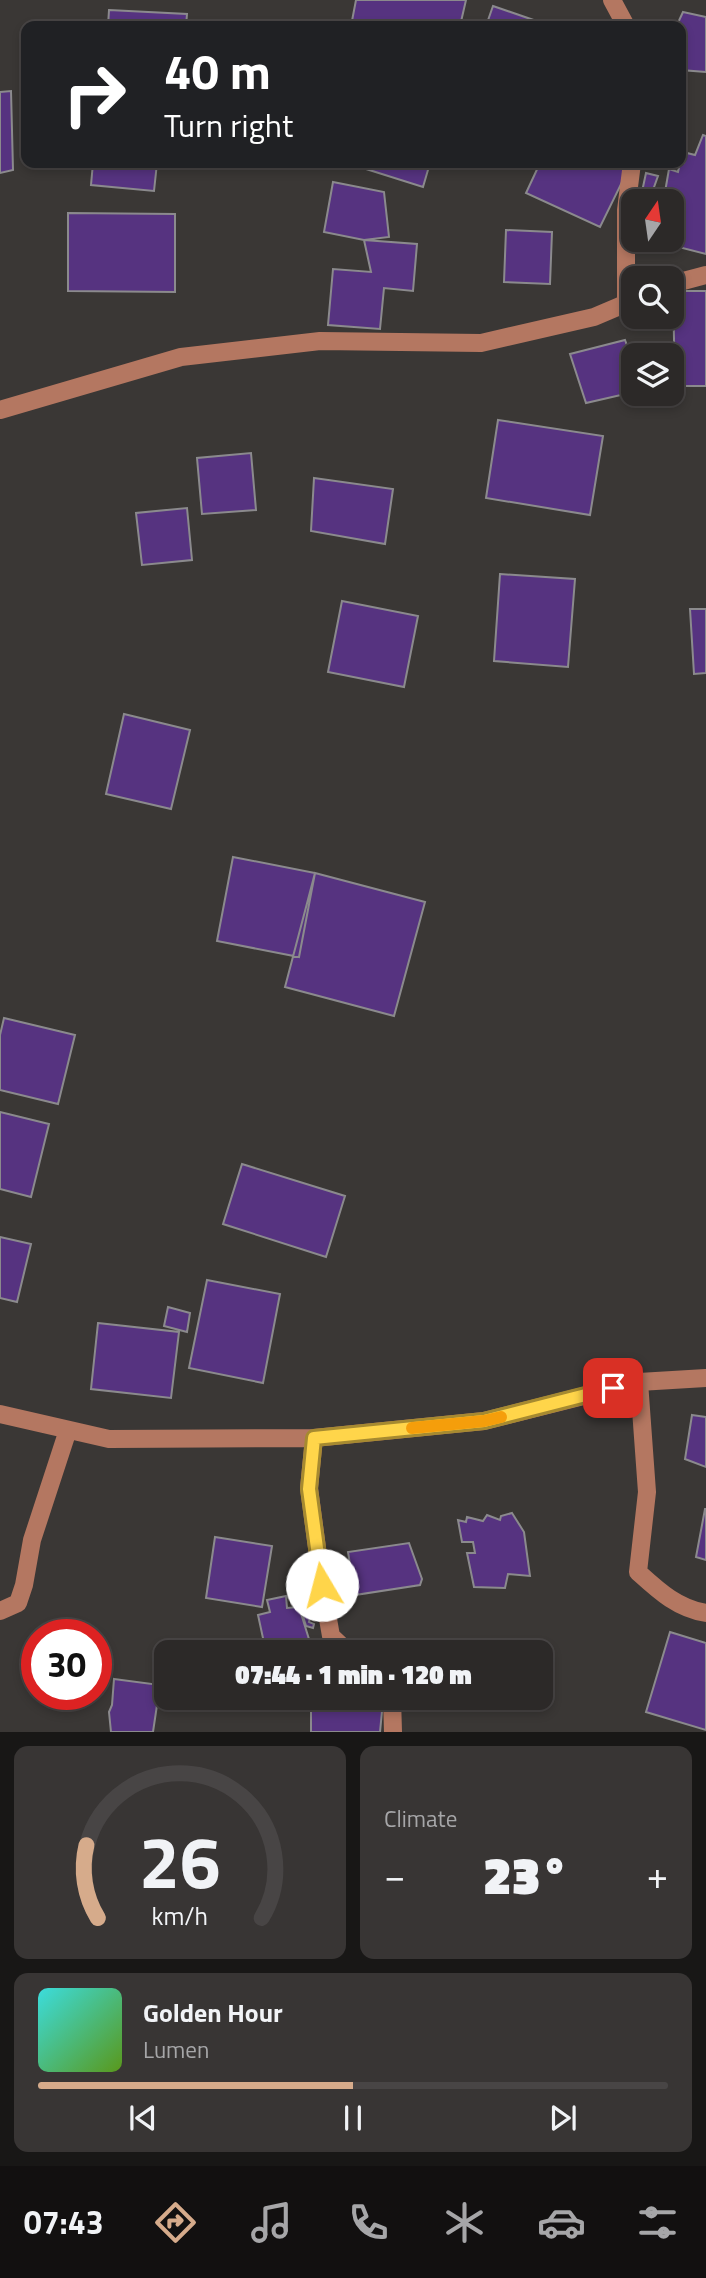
<!DOCTYPE html>
<meta charset="utf-8">
<style>
:root{--surface:#2c2928;--page:#383534;--text:#f1f3f6;--muted:#a6a6a8;--line:#484545;--accent:#d6ab8b}
body{margin:0;font-family:"Titillium Web",sans-serif;background:var(--page);color:var(--text);height:100vh;display:flex;flex-direction:column;font-size:26px;white-space:nowrap}
*{box-sizing:border-box;margin:0}
p{font-size:23px;color:var(--muted)}
.icon{flex:none;width:38px;height:38px;fill:none;stroke:currentColor;stroke-width:2;stroke-linecap:round;stroke-linejoin:round}
.map{position:relative;height:1732px;overflow:hidden}
.sheet{display:flex;flex-direction:column;gap:14px;padding:14px;background:#181716;flex:1}
.sheet>*{flex:none}
.top-card{position:absolute;left:21px;top:21px;width:665px;height:147px;border-radius:14px;box-shadow:0 4px 10px #0003,0 0 0 2px var(--line);background:#202124;color:#fff;overflow:hidden}
.needle{width:46px;rotate:13deg}
.buttons{position:absolute;left:621px;top:189px;display:grid;gap:14px}
.buttons a{display:grid;place-items:center;width:63px;height:63px;border-radius:14px;background:var(--surface);box-shadow:0 4px 10px #0003,0 0 0 2px var(--line);font-size:35px}
.speed{position:absolute;left:21px;top:1619px;display:flex;gap:14px;font-size:35px;font-weight:700;text-align:center}
.speed>*{display:grid;place-content:center;width:91px;height:91px;border-radius:50%;background:var(--surface);box-shadow:0 4px 10px #0003,0 0 0 2px var(--line);line-height:1}
.speed .limit{border:10px solid #d22;background:#fff;color:#111}
.pin{position:absolute;display:grid;place-items:center;width:60px;height:60px;color:#fff;margin:-30px;border-radius:14px;box-shadow:0 4px 10px #0006}
.me{position:absolute;width:77px;margin:-38px;rotate:352deg;stroke-linejoin:round;filter:drop-shadow(0 0 5px #0008)}
.turn{display:flex;align-items:center;gap:24px;height:147px;padding:0 28px;font-size:32px}
.turn .icon{width:91px;height:91px;stroke-width:2.5}
.turn b{display:block;font-size:49px;line-height:60px}
.big{font-size:52px;font-weight:800;line-height:1.1}
.sheet .card{flex:1;display:flex;flex-direction:column;justify-content:center;gap:10px;min-width:0;padding:0 24px;border-radius:14px;background:var(--page)}
.sheet .dial{align-items:center;gap:0}
.dial svg{height:182px;overflow:visible;fill:none;stroke:var(--line);stroke-width:7;stroke-linecap:round;text-anchor:middle}
.dial text{fill:var(--text);stroke:none}
.song{display:flex;align-items:center;gap:21px}
.cover{width:84px;height:84px;border-radius:10px;background:linear-gradient(135deg,hsl(180 70% 55%),hsl(90 70% 35%))}
.played{height:7px;border-radius:4px;background:linear-gradient(90deg,var(--accent) 50%,var(--line) 50%)}
.keys{display:flex;justify-content:space-around;direction:ltr}
.heat{display:flex;justify-content:space-between;align-items:center;font-size:38px;direction:ltr}
.sheet .tiles{flex:1;display:grid;gap:14px;grid-template-columns:1fr 1fr}
.card:last-child{grid-column:span 2}
.trip{position:absolute;left:154px;top:1640px;width:399px;height:70px;border-radius:14px;background:var(--surface);box-shadow:0 4px 10px #0003,0 0 0 2px var(--line);font-weight:800;line-height:70px;text-align:center}
.tab-bar{display:flex;height:112px;justify-content:space-around;align-items:center;background:#121010;color:var(--muted)}
.tab-bar .icon{width:49px;height:49px}
.tab-bar .on{color:var(--accent)}
.tab-bar b{font-size:32px;color:var(--text)}
.map>svg:first-child{display:block}
.building{fill:#563380;stroke:#8b8a8d;stroke-width:2}
.lines{fill:none;stroke-linecap:round;stroke-linejoin:round}
.minor{stroke:#b47761;stroke-width:18}
.route-casing{stroke:#a68a30;stroke-width:18}
.route{stroke:#ffd54a;stroke-width:12}
.slow{stroke:#f59e0b;stroke-width:12}
</style>
<div class="map">
<svg width="706" height="1732" viewBox="0 0 706 1732">
<rect width="100%" height="100%" fill="#3a3735"/>
<path class="building" d="M 356,0 L 466,0 L 460,26 L 351,26 Z
M 493,6 L 551,26 L 486,26 Z
M 109,10 L 187,14 L 186,26 L 108,26 Z
M 683,12 L 706,17 L 706,72 L 681,70 L 681,26 L 663,26 L 663,23 L 677,25 Z
M 11,91 L 13,170 L 0,173 L 0,92 Z
M 703,135 L 706,136 L 706,254 L 659,242 L 659,240 L 672,240 L 672,201 L 640,201 L 646,173 L 658,176 L 653,190 L 665,192 L 669,169 L 678,172 L 680,163 L 684,163 L 687,153 L 695,155 Z
M 93,163 L 157,163 L 154,191 L 91,185 Z
M 347,163 L 430,163 L 423,187 Z
M 540,163 L 613,163 L 628,170 L 600,227 L 526,193 Z
M 333,182 L 384,192 L 389,237 L 364,240 L 324,232 Z
M 68,213 L 175,214 L 175,292 L 68,291 Z
M 506,230 L 552,232 L 550,284 L 504,282 Z
M 364,240 L 417,244 L 413,291 L 384,288 L 380,329 L 328,325 L 333,269 L 371,272 Z
M 673,291 L 706,291 L 706,386 L 675,386 Z
M 625,340 L 634,365 L 634,392 L 586,403 L 570,354 Z
M 498,420 L 603,436 L 590,515 L 486,498 Z
M 251,453 L 256,510 L 202,514 L 197,458 Z
M 314,478 L 393,489 L 385,544 L 311,531 Z
M 187,508 L 192,560 L 142,565 L 136,513 Z
M 500,574 L 575,579 L 568,667 L 494,661 Z
M 342,601 L 418,616 L 404,687 L 328,672 Z
M 690,609 L 706,609 L 706,673 L 694,674 Z
M 124,714 L 190,730 L 171,809 L 106,794 Z
M 233,857 L 315,873 L 299,957 L 217,941 Z
M 315,873 L 425,902 L 394,1016 L 285,987 Z
M 4,1018 L 75,1035 L 58,1104 L 0,1090 L 0,1035 Z
M 0,1112 L 49,1124 L 31,1197 L 0,1189 Z
M 242,1164 L 345,1196 L 326,1257 L 223,1224 Z
M 0,1237 L 31,1244 L 17,1302 L 0,1298 Z
M 207,1280 L 280,1294 L 263,1383 L 189,1368 Z
M 168,1307 L 190,1313 L 187,1332 L 164,1326 Z
M 98,1323 L 179,1332 L 171,1398 L 91,1389 Z
M 692,1415 L 706,1417 L 706,1467 L 685,1459 Z
M 705,1509 L 706,1509 L 706,1560 L 696,1557 Z
M 512,1513 L 524,1532 L 530,1576 L 508,1574 L 505,1588 L 474,1587 L 467,1553 L 475,1553 L 473,1542 L 462,1542 L 458,1520 L 466,1522 L 467,1517 L 483,1521 L 487,1515 L 500,1520 L 501,1516 Z
M 215,1537 L 272,1546 L 262,1607 L 206,1598 Z
M 409,1543 L 422,1579 L 420,1585 L 355,1595 L 348,1552 Z
M 286,1596 L 287,1608 L 299,1607 L 313,1652 L 266,1652 L 258,1615 L 270,1612 L 267,1600 Z
M 308,1600 L 320,1602 L 316,1619 L 310,1618 L 309,1622 L 314,1624 L 313,1628 L 306,1626 L 303,1616 Z
M 670,1632 L 706,1643 L 706,1730 L 646,1712 Z
M 522,1639 L 524,1652 L 462,1652 L 460,1645 Z
M 114,1679 L 160,1685 L 153,1732 L 111,1732 L 109,1712 L 112,1705 Z
M 311,1698 L 361,1698 L 362,1708 L 382,1711 L 380,1732 L 311,1732 Z"/>
<g class="lines">
<path class="minor" d="M 612,0 L 626,26
M 672,284 L 706,275
M 626,303 L 626,210 L 632,163
M 0,410 L 181,357 L 320,341 L 481,343 L 594,317 L 634,300
M 639,1382 L 647,1492 L 638,1572 C 659,1591 677,1608 706,1613
M 0,1414 L 109,1439 L 314,1438 L 484,1421 L 639,1382 L 706,1378
M 314,1438 L 309,1488 L 322,1585 L 331,1636 L 348,1652
M 0,1611 L 18,1603 L 24,1585 L 32,1540 L 68,1430
M 392,1698 L 393,1732"/>
</g>
<g class="lines">
<g class="route-casing">
<path id="route" d="M 322,1585 L 309,1489 L 314,1438 L 484,1421 L 613,1388"/>
</g>
<use href="#route" class="route"/>
<path class="slow" d="M 412,1428 L 484,1421 L 501,1417"/>
</g>
</svg>
<div class="buttons">
<a><svg class="needle" viewBox="-14 -14 28 28"><path d="M0-13l5 13h-10z" fill="#e53935"/><path d="M0 13l5-13h-10z" fill="#a6a6a8"/></svg></a>
<a><svg class="icon" aria-label="search" viewBox="0 0 24 24"><circle cx="10" cy="10" r="6"/><path d="M15 15l6 6"/></svg></a>
<a><svg class="icon" aria-label="layers" viewBox="0 0 24 24"><path d="M12 4l9 5-9 5-9-5zM3 14l9 5 9-5"/></svg></a>
</div>
<div class="speed"><div class="limit">30</div></div>
<div class="pin" style="left:613px;top:1388px;background:#d93025"><svg class="icon" aria-label="arrive" viewBox="0 0 24 24"><path d="M6 21V4h12l-3 4 3 4H6"/></svg></div>
<svg class="me" style="left:322px;top:1585px" viewBox="-20 -20 40 40"><circle r="19" fill="#fff"/><path d="M0-13L10 11 0 6-10 11z" fill="#ffd54a"/></svg>
<div class="trip">07:44 · 1 min · 120 m</div>
<div class="top-card">
<div class="turn"><svg class="icon" aria-label="right" viewBox="0 0 24 24"><path d="M7 20v-9h11M14 6l5 5-5 5"/></svg><div><b>40 m</b>Turn right</div></div>
</div>
</div>
<section class="sheet">
<div class="tiles">
<div class="card dial"><svg viewBox="0 0 100 80">
<path d="M14 69A42 42 0 1 1 86 69"/>
<path d="M14 69A42 42 0 0 1 9 37" stroke="#d6ab8b"/>
<text x="50" y="56" font-size="32" font-weight="700">26</text>
<text x="50" y="72" font-size="11">km/h</text>
</svg></div>
<div class="card"><p>Climate</p>
<div class="heat"><a>−</a><b class="big">23°</b><a>+</a></div>
</div>
<div class="card">
<div class="song"><i class="cover"></i><div><b>Golden Hour</b><p>Lumen</p></div></div>
<div class="played"></div>
<div class="keys"><svg class="icon" aria-label="previous" viewBox="0 0 24 24"><path d="M18 5L8 12l10 7zM5 5v14"/></svg><svg class="icon" aria-label="pause" viewBox="0 0 24 24"><path d="M8 5v14M16 5v14"/></svg><svg class="icon" aria-label="next" viewBox="0 0 24 24"><path d="M6 5l10 7-10 7zM19 5v14"/></svg></div>
</div>
</div>
</section>
<nav class="tab-bar">
<b>07:43</b>
<svg class="icon on" aria-label="directions" viewBox="0 0 24 24"><path d="M12 3l9 9-9 9-9-9zM9 14v-3h6M13 9l2 2-2 2"/></svg>
<svg class="icon" aria-label="music" viewBox="0 0 24 24"><path d="M9 18V5l10-2v13"/><circle cx="6" cy="18" r="3"/><circle cx="16" cy="16" r="3"/></svg>
<svg class="icon" aria-label="phone" viewBox="0 0 24 24"><path d="M5 4h4l2 5-3 2q2 4 5 5l2-3 5 2v4C11 20 4 13 5 4z"/></svg>
<svg class="icon" aria-label="climate" viewBox="0 0 24 24"><path d="M12 3v18M4 7l16 10M4 17L20 7"/></svg>
<svg class="icon" aria-label="car" viewBox="0 0 24 24"><path d="M5 17H2v-5l4-1 3-4h7l3 4 3 1v5h-3M9 17h6M6 11h13"/><circle cx="7" cy="17" r="2"/><circle cx="17" cy="17" r="2"/></svg>
<svg class="icon" aria-label="filters" viewBox="0 0 24 24"><path d="M4 7h16M4 17h16"/><circle cx="9" cy="7" r="2"/><circle cx="15" cy="17" r="2"/></svg>
</nav>
